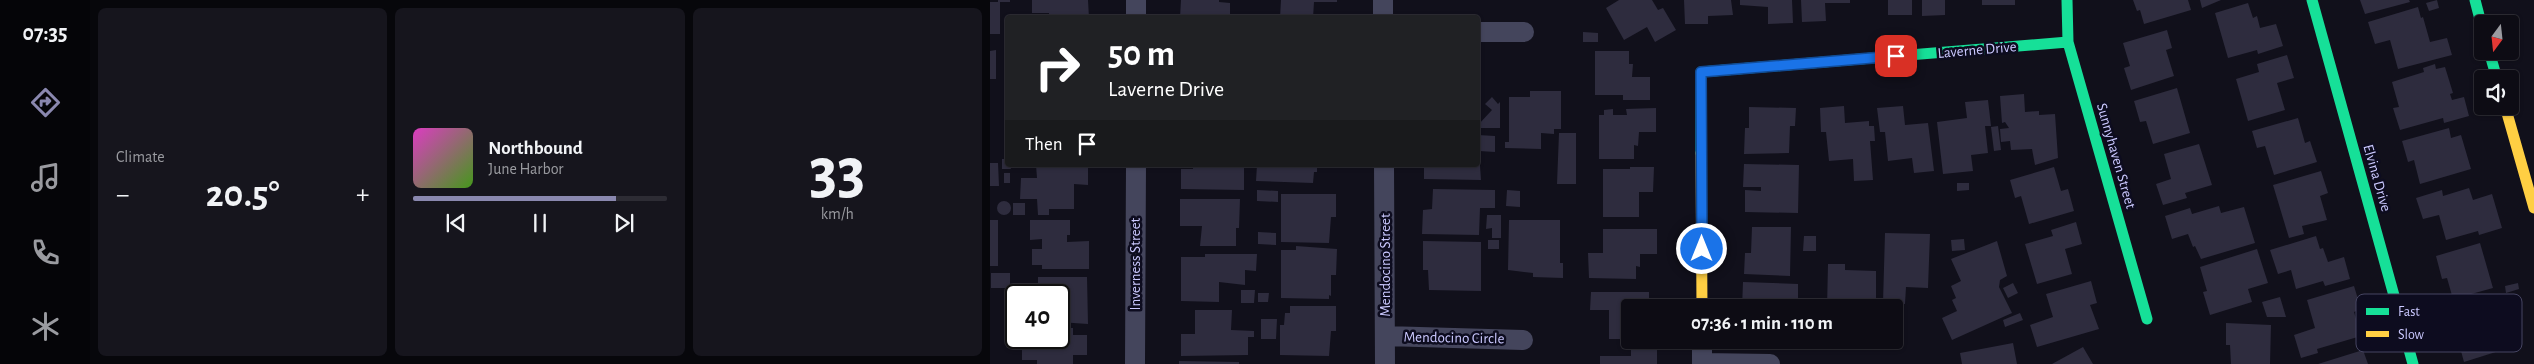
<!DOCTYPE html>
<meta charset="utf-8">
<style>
:root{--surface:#0d0c14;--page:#16151d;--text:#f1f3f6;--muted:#9a9ba0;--line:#2d2c34;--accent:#8a88af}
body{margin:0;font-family:"Alegreya Sans",sans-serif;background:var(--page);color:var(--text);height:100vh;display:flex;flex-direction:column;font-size:19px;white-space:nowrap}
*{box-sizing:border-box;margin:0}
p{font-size:16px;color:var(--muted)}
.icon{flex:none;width:28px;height:28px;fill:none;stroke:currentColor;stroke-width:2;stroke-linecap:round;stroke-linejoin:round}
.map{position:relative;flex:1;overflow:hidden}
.panel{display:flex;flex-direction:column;gap:8px;padding:8px;background:#07070b;width:900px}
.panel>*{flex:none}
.hud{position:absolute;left:15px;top:15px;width:475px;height:152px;border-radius:5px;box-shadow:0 1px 4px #0004,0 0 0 1px var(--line);background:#202124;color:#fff;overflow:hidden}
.needle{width:32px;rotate:195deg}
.fabs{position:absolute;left:1484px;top:15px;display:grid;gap:10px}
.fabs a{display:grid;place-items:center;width:45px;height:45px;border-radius:5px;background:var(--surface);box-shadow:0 1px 4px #0004,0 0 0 1px var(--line);font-size:25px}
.speed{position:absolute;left:15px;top:284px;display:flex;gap:10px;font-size:25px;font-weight:700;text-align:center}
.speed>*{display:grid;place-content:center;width:65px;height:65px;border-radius:50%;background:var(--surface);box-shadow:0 1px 4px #0004,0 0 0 1px var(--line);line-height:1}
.speed .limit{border:2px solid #111;border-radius:8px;background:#fff;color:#111}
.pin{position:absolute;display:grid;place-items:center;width:42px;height:42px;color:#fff;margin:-21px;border-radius:10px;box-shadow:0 2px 8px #0006}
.me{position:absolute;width:55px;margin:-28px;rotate:0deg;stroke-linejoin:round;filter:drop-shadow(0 0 4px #0008)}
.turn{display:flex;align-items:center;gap:18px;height:105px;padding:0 20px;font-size:22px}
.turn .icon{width:65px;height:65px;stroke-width:2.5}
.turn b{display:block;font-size:35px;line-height:42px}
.then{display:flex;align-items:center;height:48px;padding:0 20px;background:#0003;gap:10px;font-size:19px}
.big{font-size:38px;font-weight:600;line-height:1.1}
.panel .tile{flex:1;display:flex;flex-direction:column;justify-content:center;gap:8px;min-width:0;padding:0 18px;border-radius:8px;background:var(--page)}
.panel .dial{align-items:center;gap:0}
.dial b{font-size:65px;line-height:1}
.song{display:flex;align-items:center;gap:15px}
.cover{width:60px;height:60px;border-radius:8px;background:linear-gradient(135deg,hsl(310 70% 55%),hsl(100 70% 35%))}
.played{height:5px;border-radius:2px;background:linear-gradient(90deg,var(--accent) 80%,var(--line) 80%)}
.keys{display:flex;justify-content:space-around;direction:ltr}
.heat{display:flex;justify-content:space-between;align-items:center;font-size:28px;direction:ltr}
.panel .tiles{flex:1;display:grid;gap:8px;grid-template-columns:repeat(3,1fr)}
.trip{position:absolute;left:631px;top:299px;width:282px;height:50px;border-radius:5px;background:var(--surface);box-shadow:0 1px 4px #0004,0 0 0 1px var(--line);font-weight:600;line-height:50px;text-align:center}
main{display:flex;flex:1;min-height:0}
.tab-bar{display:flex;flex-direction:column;width:90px;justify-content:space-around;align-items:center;background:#050508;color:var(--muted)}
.tab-bar .icon{width:35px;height:35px}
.tab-bar .selected{color:var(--accent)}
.tab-bar b{font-size:22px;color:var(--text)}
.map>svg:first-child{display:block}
.building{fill:#2e2c3e}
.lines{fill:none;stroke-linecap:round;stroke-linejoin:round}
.street{stroke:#44455c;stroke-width:20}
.fast{stroke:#16e098;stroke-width:11}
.slow{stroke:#ffcf43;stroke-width:11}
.route-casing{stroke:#114b97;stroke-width:12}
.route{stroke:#1a73e8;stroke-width:9}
.labels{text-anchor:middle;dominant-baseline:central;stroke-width:5;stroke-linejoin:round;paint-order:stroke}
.street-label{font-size:15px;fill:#cbc9ff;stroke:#0d0c1f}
.key{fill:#0d0c1f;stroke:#464562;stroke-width:1}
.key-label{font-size:14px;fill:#cbc9ff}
</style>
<main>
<nav class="tab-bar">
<b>07:35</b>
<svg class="icon selected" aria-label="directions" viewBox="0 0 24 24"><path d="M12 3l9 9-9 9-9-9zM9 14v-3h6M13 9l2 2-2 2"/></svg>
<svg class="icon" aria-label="music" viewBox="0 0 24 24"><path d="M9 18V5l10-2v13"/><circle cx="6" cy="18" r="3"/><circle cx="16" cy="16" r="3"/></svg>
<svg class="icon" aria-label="phone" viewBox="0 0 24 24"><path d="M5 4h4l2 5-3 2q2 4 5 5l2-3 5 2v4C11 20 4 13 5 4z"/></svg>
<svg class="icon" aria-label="climate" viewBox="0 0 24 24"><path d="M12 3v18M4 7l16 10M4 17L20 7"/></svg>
</nav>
<section class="panel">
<div class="tiles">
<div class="tile"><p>Climate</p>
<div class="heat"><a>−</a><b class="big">20.5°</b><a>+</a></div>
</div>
<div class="tile">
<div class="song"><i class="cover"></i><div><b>Northbound</b><p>June Harbor</p></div></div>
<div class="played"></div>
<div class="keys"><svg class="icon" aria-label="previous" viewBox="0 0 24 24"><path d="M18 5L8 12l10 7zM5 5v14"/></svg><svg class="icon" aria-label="pause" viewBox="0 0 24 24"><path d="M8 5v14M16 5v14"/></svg><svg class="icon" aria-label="next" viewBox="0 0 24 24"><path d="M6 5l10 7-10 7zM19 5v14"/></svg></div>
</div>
<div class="tile dial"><b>33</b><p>km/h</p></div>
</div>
</section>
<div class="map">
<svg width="1544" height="364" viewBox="0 0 1544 364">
<rect width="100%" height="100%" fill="#11101b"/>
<path class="building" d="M 8,0 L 20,0 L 20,2 L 10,2 L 10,34 L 0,34 L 0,2 L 8,2 Z
M 42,0 L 98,0 L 99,18 L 59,18 L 59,13 L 42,13 Z
M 191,0 L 229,0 L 229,2 L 240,3 L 240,18 L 190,18 Z
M 291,0 L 347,0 L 347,2 L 324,2 L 323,18 L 290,18 Z
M 629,0 L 662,0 L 668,10 L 673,8 L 686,30 L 665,42 L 657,27 L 634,40 L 616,8 Z
M 694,0 L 741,0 L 743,15 L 718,16 L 718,24 L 695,24 Z
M 750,0 L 802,0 L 803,23 L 778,24 L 778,7 L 750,5 Z
M 811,0 L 860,0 L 860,3 L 835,3 L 836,21 L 812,22 Z
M 898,0 L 922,0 L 922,15 L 898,15 Z
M 932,0 L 955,0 L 955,15 L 932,16 Z
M 992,0 L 1025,0 L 1025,5 L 992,5 Z
M 1143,0 L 1198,0 L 1201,10 L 1154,24 L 1150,10 L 1147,11 Z
M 1210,0 L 1231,0 L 1212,8 Z
M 1370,0 L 1419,0 L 1420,2 L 1375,14 Z
M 1447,0 L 1449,8 L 1439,11 L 1436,3 Z
M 1258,3 L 1263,18 L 1267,16 L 1270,28 L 1286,24 L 1293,46 L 1268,54 L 1267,50 L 1238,58 L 1225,13 Z
M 1428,7 L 1431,18 L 1433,17 L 1440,42 L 1457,38 L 1462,55 L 1408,69 L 1400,40 L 1385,44 L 1378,22 Z
M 1177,30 L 1182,48 L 1176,50 L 1184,76 L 1141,90 L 1134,68 L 1140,66 L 1133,43 Z
M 593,32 L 608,33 L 608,42 L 593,42 Z
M 6,50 L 6,79 L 0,79 L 0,51 Z
M 605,51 L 639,51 L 639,64 L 643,64 L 642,77 L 660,77 L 660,100 L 633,100 L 633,95 L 605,95 Z
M 1297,55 L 1304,78 L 1287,83 L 1295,110 L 1258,121 L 1246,79 L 1269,72 L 1267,64 Z
M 1445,64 L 1446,69 L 1455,67 L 1463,93 L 1460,94 L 1462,100 L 1474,97 L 1479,116 L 1454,123 L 1453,118 L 1410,130 L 1403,108 L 1409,107 L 1402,82 L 1434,72 L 1433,68 Z
M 488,76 L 490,76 L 491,106 L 488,106 Z
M 1187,88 L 1200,133 L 1163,144 L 1156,121 L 1150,122 L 1144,101 Z
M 540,91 L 571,91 L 571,129 L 564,129 L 564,134 L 551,133 L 551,149 L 515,148 L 515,142 L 519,142 L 519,97 L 540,97 Z
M 1034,94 L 1035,112 L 1049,111 L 1049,115 L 1065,114 L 1068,158 L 1045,165 L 1042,149 L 1021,150 L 1020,141 L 1011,142 L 1010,129 L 1019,128 L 1015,122 L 1012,123 L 1010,96 Z
M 502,97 L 508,104 L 510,102 L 510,128 L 488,128 L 488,125 L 502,110 L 495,104 Z
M 998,100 L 1001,126 L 995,126 L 998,153 L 981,155 L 983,171 L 953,174 L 947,122 L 977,118 L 975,102 Z
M 854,106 L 855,123 L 879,121 L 879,126 L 884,126 L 885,141 L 880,141 L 883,180 L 864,181 L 863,159 L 839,161 L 836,132 L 831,132 L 830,108 Z
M 913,106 L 915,125 L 938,123 L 944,171 L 924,173 L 922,158 L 898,161 L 895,132 L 890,132 L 887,108 Z
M 759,107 L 806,108 L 805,126 L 800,126 L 799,153 L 754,154 L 755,128 L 759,128 Z
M 666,108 L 666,132 L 649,132 L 648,146 L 644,145 L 644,159 L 609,159 L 609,115 L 614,115 L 614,110 L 623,109 L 623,115 L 637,115 L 636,109 Z
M 1308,118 L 1315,143 L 1320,141 L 1327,162 L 1284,175 L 1275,146 L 1267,148 L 1262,131 Z
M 1008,126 L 1011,150 L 1004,151 L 1001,127 Z
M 1459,128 L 1461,138 L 1471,135 L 1481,169 L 1430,184 L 1424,160 L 1418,162 L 1412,141 Z
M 569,133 L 586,133 L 586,184 L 567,184 Z
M 488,135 L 505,136 L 505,152 L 489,151 L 491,180 L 434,179 L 434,165 L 488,165 Z
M 1209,144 L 1222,185 L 1195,193 L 1197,198 L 1173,205 L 1166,184 L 1181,179 L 1174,154 Z
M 12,159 L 18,159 L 21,169 L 12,169 Z
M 0,163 L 8,163 L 9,186 L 0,186 Z
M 754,164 L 809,165 L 808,213 L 755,212 L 755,190 L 771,191 L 771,187 L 753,187 Z
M 46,165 L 98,165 L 98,185 L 84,184 L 84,209 L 59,209 L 59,215 L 48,215 L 47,199 L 30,199 L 31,178 L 47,178 Z
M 203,165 L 254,166 L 254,190 L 191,189 L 191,169 L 203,169 Z
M 267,165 L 327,165 L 327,172 L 324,172 L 323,183 L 266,181 Z
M 640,167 L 664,167 L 663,192 L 649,192 L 649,217 L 613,217 L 613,169 L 640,169 Z
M 1064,167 L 1071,191 L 1078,189 L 1084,211 L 1039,224 L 1031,196 L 1025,198 L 1020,180 Z
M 1331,171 L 1338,193 L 1330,196 L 1337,220 L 1312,226 L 1314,234 L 1299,238 L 1283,185 Z
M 14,173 L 20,173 L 20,183 L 14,183 Z
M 967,183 L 979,183 L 979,190 L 967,191 Z
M 1479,188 L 1483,200 L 1502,194 L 1512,228 L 1489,235 L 1488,231 L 1456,240 L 1449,215 L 1433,219 L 1426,198 L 1452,190 L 1453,196 Z
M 443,189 L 505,190 L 505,208 L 490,208 L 489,235 L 432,234 L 433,210 L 442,209 Z
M 267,190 L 288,191 L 288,202 L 267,201 Z
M 517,190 L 530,191 L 530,207 L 516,206 Z
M 291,194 L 346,194 L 346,217 L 341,217 L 339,243 L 291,242 Z
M 190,199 L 250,199 L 249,228 L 246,228 L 246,246 L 210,246 L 212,226 L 190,226 Z
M7 208a7 7 0 1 1 14 0a7 7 0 1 1-14 0Z
M 23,203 L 35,203 L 35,215 L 23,215 Z
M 1229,206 L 1231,213 L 1254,207 L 1265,243 L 1211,259 L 1205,246 L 1203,247 L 1198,234 L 1182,239 L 1175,216 L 1200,208 L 1202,214 Z
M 497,215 L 511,215 L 511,238 L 502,238 L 502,228 L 496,229 Z
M 0,220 L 8,220 L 8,266 L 0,266 Z
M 40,220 L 80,220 L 80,235 L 77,235 L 77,242 L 99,241 L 99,269 L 52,269 L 52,265 L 42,265 L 42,249 L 52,249 L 52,239 L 40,240 Z
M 519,220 L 570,220 L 570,263 L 573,263 L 573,278 L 543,277 L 543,273 L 518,270 Z
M 1086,222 L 1092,244 L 1075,249 L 1082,274 L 1047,284 L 1035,244 L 1063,236 L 1061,230 Z
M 762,227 L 801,227 L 800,276 L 754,274 L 755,253 L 761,253 Z
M 613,229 L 667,229 L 667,254 L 650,254 L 650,267 L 646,266 L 646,279 L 599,278 L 598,253 L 613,253 Z
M 268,232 L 286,233 L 286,245 L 268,244 Z
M 895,233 L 940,234 L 938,288 L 916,287 L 915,304 L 893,303 Z
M 814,236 L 826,236 L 826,251 L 813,251 Z
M 1326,236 L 1330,249 L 1333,248 L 1338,262 L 1354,257 L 1360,279 L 1335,286 L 1333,281 L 1306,289 L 1301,270 L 1288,274 L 1280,250 Z
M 974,239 L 975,250 L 962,251 L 961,240 Z
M 498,240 L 509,240 L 509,249 L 498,249 Z
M 433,241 L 491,242 L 491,291 L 439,290 L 438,270 L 433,270 Z
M 1007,241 L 1017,276 L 1010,280 L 1009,287 L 1022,313 L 962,340 L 952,318 L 967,311 L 962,300 L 966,298 L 961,286 L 971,281 L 961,259 Z
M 1490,243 L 1503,288 L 1463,299 L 1457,278 L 1452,279 L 1446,256 Z
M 306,246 L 347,249 L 346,275 L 341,275 L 341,296 L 339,295 L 339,299 L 291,298 L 291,250 L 306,250 Z
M 1267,249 L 1278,283 L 1258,289 L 1262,302 L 1220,315 L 1213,292 L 1217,291 L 1210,267 Z
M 215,254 L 267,254 L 266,271 L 255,270 L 255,285 L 229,282 L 229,302 L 191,301 L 191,257 L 215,257 Z
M 838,264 L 855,264 L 855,270 L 886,271 L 886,308 L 837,308 Z
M 1,273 L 20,273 L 20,288 L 1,288 Z
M 48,277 L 97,277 L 98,324 L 69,322 L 69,295 L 48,295 Z
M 1101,281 L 1107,303 L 1100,305 L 1109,329 L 1047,347 L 1040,325 L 1063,317 L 1056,294 Z
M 753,282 L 808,284 L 808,308 L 752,308 Z
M 1023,283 L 1028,293 L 1018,298 L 1013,288 Z
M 1528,283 L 1529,289 L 1516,293 L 1515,286 Z
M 1364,286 L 1371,309 L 1364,312 L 1371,336 L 1327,349 L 1328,353 L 1311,358 L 1304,335 L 1325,328 L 1317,300 Z
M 251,290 L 265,290 L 264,303 L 251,303 Z
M 601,292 L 659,292 L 659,308 L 640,308 L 640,339 L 619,339 L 619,310 L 600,310 Z
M 268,293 L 279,293 L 278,302 L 268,302 Z
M 1290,297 L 1296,317 L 1277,317 L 1272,302 Z
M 1512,299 L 1518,319 L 1512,320 L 1513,322 L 1521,320 L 1528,345 L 1474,362 L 1468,340 L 1476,338 L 1468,311 Z
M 300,306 L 346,306 L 346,331 L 341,331 L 339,356 L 290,355 L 290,325 L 294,325 L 295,313 L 300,313 Z
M 205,310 L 242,310 L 241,330 L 264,331 L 264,337 L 258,337 L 258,355 L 191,356 L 191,334 L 205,334 Z
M 1030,313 L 1033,320 L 1015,327 L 1013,320 Z
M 271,319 L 287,319 L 286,339 L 271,339 Z
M 1236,323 L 1281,325 L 1280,364 L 1241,364 L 1240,345 L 1236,345 Z
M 69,328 L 83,328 L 83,335 L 97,335 L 97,355 L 83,355 L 83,364 L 47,364 L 47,360 L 32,360 L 32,338 L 69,338 Z
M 1023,343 L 1027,364 L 972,364 L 970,353 Z
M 1093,347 L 1103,364 L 1062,364 Z
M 641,350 L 667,350 L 667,364 L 610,364 L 610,356 L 641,356 Z
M 1373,350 L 1378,364 L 1328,364 Z
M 189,361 L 249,362 L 249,364 L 189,364 Z"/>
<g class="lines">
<path class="street" d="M 393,0 L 393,18
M 146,18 L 146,0
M 488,32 L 534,32
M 394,165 L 395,364
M 395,336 L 533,340
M 712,340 L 712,364
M 712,363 L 780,364
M 145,364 L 146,165"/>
<path class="fast" d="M 1077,0 L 1078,42 L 1157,319
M 1322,0 L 1423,364
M 1485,0 L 1492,27
M 1499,51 L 1507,79
M 711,153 L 711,72 L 1078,42"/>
<path class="slow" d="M 1515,106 L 1544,208
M 711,153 L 712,308"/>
</g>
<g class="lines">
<g class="route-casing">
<path id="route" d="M 712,249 L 711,72 L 906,56"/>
</g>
<use href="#route" class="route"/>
</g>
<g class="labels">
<g class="street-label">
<text transform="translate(987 50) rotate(-5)">Laverne Drive</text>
<text transform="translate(1126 156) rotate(74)">Sunnyhaven Street</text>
<text transform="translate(1387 178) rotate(74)">Elvina Drive</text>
<text transform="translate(145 264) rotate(-90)">Inverness Street</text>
<text transform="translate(395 265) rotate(-90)">Mendocino Street</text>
<text transform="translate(464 338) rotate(1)">Mendocino Circle</text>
</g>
</g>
<rect x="1366" y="294" width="166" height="58" rx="8" class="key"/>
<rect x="1376" y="308" width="23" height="7" fill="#16e098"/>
<rect x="1376" y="331" width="23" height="6" fill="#ffcf43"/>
<g class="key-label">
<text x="1408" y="316">Fast</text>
<text x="1408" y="339">Slow</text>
</g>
</svg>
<div class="fabs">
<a><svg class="needle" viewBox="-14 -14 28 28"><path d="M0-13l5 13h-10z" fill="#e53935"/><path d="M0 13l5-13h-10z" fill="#9a9ba0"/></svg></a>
<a><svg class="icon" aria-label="sound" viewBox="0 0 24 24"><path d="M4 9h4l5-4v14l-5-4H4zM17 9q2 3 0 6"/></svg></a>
</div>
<div class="speed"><div class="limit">40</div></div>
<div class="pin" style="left:906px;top:56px;background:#d93025"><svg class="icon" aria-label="arrive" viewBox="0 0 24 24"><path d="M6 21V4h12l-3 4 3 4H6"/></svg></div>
<svg class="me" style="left:712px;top:249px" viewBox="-20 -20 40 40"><circle r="17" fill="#1a73e8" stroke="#fff" stroke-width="3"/><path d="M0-11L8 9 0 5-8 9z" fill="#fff"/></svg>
<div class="trip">07:36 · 1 min · 110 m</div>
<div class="hud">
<div class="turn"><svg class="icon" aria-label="right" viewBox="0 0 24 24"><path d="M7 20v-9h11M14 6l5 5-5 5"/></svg><div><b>50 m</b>Laverne Drive</div></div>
<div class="then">Then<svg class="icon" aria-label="arrive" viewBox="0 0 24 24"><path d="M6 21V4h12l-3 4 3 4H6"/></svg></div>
</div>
</div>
</main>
